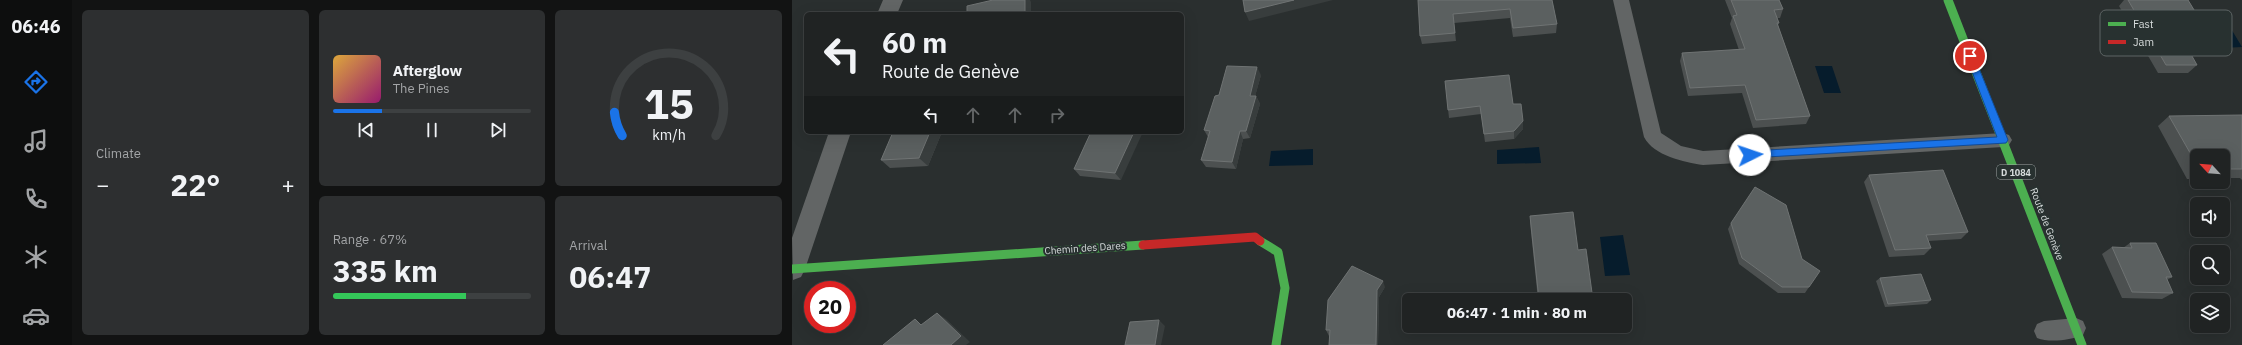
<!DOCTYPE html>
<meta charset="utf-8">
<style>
:root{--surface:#202323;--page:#2d2f30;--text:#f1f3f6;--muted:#a2a4a6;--line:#3d4041;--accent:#1a73e8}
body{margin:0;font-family:"IBM Plex Sans",sans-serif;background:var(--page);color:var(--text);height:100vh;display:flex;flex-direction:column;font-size:15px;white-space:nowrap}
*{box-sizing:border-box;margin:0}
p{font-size:13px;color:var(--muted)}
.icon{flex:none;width:22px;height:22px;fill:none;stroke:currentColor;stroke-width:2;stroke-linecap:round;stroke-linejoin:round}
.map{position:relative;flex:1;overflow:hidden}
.side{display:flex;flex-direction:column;gap:10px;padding:10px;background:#121313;width:720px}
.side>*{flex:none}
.banner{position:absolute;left:12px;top:12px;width:380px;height:122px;border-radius:6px;box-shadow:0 4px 16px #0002,0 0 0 1px var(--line);background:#202323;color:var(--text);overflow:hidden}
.needle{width:26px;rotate:296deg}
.buttons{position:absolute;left:1398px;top:149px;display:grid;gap:8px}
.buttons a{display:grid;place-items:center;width:40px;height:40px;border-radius:6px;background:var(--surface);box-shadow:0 4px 16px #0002,0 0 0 1px var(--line);font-size:20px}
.speed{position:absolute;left:12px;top:281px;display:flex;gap:8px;font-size:20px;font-weight:700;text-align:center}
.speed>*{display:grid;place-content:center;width:52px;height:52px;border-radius:50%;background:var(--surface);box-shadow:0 4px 16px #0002,0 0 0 1px var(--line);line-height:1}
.speed .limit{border:6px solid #d22;background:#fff;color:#111}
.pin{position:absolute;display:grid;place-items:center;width:34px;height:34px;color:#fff;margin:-17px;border:2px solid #fff;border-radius:50%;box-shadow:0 1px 4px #0007}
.me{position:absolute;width:44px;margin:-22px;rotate:86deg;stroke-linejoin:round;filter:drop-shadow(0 0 3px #0008)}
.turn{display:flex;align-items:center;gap:14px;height:84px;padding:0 12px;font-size:18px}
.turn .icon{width:52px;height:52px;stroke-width:2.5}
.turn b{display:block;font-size:28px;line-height:34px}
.lanes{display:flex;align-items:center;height:38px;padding:0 12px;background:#0003;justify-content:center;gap:20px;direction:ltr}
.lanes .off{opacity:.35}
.big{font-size:30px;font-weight:700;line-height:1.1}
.side .card{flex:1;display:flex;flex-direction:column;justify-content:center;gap:6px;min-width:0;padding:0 14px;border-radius:6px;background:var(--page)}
.side .dial{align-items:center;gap:0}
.dial svg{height:104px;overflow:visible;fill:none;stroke:var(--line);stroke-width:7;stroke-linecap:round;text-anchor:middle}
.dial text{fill:var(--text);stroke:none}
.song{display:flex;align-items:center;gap:12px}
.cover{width:48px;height:48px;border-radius:6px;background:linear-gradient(135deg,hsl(40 70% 55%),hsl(320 70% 35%))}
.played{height:4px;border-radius:2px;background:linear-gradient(90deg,var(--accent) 25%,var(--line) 25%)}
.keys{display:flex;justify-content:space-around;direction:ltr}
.heat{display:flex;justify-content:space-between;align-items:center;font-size:22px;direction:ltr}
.charge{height:6px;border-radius:3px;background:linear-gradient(90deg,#34c759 67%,var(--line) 0)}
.side .tiles{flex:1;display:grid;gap:10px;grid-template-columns:repeat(3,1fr)}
.card:first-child{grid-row:span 2}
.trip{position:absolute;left:610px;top:293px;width:230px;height:40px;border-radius:6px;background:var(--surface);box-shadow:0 4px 16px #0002,0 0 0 1px var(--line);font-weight:700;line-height:40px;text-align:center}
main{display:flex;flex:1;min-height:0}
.dock{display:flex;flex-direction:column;width:72px;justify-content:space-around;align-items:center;background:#0d0e0e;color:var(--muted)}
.dock .icon{width:28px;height:28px}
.dock .current{color:var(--accent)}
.dock b{font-size:18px;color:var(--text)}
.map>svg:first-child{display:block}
.water{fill:#061c2c}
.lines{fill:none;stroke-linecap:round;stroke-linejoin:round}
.lane{fill:#626565;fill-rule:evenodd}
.street{fill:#626565;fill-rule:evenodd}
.fast{stroke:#4caf50;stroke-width:9}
.jam{stroke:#c62828;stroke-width:9}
.wall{fill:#4c5050}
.shaded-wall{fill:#383d3d}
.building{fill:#5b6060;stroke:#6f7373}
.route{fill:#1a73e8;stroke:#114b97}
.labels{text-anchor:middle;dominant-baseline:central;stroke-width:4;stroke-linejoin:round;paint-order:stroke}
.shield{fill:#283130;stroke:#a2a9a8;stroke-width:1}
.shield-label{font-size:9px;font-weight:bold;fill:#d7dcdc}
.street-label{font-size:10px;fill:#d7dcdc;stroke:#283130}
.key{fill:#283130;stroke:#5d6464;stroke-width:1}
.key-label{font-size:11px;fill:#d7dcdc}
</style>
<main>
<nav class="dock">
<b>06:46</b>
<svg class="icon current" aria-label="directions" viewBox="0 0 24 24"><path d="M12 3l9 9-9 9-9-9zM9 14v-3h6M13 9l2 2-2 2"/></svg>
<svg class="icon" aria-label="music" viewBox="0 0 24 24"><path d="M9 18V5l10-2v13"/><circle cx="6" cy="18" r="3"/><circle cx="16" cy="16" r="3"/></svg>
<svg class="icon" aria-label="phone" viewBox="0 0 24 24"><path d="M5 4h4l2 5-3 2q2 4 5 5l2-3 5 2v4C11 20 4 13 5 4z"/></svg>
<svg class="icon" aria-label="climate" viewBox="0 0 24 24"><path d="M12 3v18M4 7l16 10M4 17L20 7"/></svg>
<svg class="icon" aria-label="car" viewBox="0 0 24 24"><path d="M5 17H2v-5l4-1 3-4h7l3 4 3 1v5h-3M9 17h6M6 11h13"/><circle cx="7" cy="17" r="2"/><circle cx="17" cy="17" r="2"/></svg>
</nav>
<section class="side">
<div class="tiles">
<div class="card"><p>Climate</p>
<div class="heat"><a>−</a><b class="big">22°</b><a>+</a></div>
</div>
<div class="card">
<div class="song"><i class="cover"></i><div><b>Afterglow</b><p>The Pines</p></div></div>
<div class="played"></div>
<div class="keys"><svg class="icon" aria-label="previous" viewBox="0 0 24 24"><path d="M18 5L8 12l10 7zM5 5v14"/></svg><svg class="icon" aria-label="pause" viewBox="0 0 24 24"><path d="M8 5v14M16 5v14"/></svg><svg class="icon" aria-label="next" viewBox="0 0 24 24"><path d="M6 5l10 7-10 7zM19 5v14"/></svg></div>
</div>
<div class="card dial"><svg viewBox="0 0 100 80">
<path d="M14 69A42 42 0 1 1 86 69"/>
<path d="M14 69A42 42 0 0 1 8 51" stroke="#1a73e8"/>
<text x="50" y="56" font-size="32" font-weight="700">15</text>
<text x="50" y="72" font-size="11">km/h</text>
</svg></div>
<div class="card"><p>Range · 67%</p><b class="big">335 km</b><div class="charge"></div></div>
<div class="card"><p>Arrival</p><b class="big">06:47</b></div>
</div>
</section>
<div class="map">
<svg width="1450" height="345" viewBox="0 0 1450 345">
<rect width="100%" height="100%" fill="#2a2f2f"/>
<path class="water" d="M 1416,22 L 1435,22 L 1450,47 L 1431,48 Z
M 1023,66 L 1040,66 L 1049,93 L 1032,93 Z
M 747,147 L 749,163 L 705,164 L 705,150 Z
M 521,149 L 521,165 L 477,166 L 479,151 Z
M 831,235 L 838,275 L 813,276 L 808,237 Z"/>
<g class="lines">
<path class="lane" d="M 821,0 L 837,0 L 869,133 L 889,146 L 911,151 L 1211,133 L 1217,135 L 1220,140 L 1217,145 L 1211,147 L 911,165 C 892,162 862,156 852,137 Z
M 1284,318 L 1291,321 L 1294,328 L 1291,335 C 1278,340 1258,343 1245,338 L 1242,331 L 1245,324 L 1252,321 Z"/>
<path class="street" d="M 91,0 L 111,0 L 105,14 L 85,14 Z
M 37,132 L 59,132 L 13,269 L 9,277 L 1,280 L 0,238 Z"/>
<path class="fast" d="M 1156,0 L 1290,345
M 468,241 L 486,252 L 493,288 L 484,345
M 0,269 L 351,245"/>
<path class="jam" d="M 351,245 L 463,237 L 468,241"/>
</g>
<path class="wall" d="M 626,0 L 760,0 L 765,24 L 764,33 L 721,37 L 718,18 L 662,23 L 664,41 L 630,44 L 628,36 Z
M 933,0 L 987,0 L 991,9 L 988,18 L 985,18 L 987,23 L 986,25 L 1018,116 L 1014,124 L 961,128 L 950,93 L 896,96 L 888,61 L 890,53 L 947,50 L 938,24 L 940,18 Z
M 1332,0 L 1396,0 L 1413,28 L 1404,36 L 1393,36 L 1401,49 L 1397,52 L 1405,65 L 1396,73 L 1366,73 L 1327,6 Z
M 469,75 L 463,96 L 464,96 L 468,104 L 458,138 L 451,139 L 444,169 L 414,167 L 409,160 L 416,137 L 412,130 Z
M 653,81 L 721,104 L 731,129 L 722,139 L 693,142 L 689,114 L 657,118 Z
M 1450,115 L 1450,180 L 1448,178 L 1431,178 L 1431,156 L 1405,156 L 1405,179 L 1395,179 L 1366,126 L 1377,116 Z
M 101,132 L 150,132 L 136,166 L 98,168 L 89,160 Z
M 299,132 L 329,180 L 288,176 L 282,169 Z
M 1077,175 L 1176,232 L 1169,239 L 1136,241 L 1139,248 L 1132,255 L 1097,257 L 1072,182 Z
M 738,216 L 786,250 L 801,300 L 746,300 L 738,222 Z
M 939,223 L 1017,287 L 1013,293 L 986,293 L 947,264 L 936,229 Z
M 1338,243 L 1380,277 L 1375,280 L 1381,293 L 1370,299 L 1330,298 L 1310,254 L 1320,247 L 1331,248 Z
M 1088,278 L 1139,300 L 1135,304 L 1093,307 L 1084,281 Z
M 593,287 L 587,297 L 586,345 L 537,345 L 537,336 L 534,330 Z"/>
<path class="shaded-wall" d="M 233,0 L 238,0 L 239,2 L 239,14 L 233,14 Z
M 502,0 L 541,0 L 457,21 L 453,12 Z
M 465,67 L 469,75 L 461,104 L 458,96 Z
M 464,96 L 468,104 L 458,138 L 454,131 Z
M 731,121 L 731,129 L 722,139 L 722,131 Z
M 448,131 L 451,139 L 444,169 L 440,162 Z
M 138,132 L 150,132 L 136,166 L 127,158 Z
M 342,132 L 351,132 L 329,180 L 323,173 Z
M 591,281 L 593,287 L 587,297 L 586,345 L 584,345 L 585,290 Z
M 145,313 L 154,319 L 178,342 L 174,345 L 159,345 Z
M 367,320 L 373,326 L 369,345 L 363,345 Z"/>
<path class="building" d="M 201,0 L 233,0 L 233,14 L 175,14 L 175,6 Z
M 451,0 L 502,0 L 453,12 Z
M 626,0 L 760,0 L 765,24 L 721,28 L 718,9 L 661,14 L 663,33 L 628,36 Z
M 939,0 L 987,0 L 991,9 L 982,10 L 987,23 L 985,23 L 1018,116 L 964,120 L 953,85 L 898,88 L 890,53 L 953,49 L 941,16 L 945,15 Z
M 1336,0 L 1396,0 L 1413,28 L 1388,28 L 1401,49 L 1396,49 L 1405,65 L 1374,65 Z
M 435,66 L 465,67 L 458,96 L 464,96 L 454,131 L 448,131 L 440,162 L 409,160 L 418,131 L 412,130 L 423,96 L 427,95 Z
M 717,75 L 721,104 L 729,104 L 731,121 L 722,131 L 692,134 L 688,106 L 656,110 L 653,81 Z
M 1450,115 L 1450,169 L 1431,169 L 1431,156 L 1405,156 L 1405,165 L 1377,116 Z
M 101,132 L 138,132 L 127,158 L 89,160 Z
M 299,132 L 342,132 L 323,173 L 282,169 Z
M 1151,170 L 1176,232 L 1134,235 L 1139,248 L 1103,250 L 1077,175 Z
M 963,187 L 994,205 L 1010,259 L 1028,271 L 1017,287 L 990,287 L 950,258 L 939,223 Z
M 781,212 L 786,250 L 794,249 L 801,300 L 747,300 L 738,216 Z
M 1338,243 L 1364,243 L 1380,277 L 1374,277 L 1381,293 L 1340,292 L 1320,247 L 1340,248 Z
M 560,266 L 591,281 L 585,290 L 584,345 L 537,345 L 538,330 L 534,330 L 536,300 Z
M 1129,274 L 1139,300 L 1096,304 L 1088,278 Z
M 145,313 L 169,336 L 159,345 L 91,345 L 123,319 L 129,325 Z
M 367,320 L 363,345 L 333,345 L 338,322 Z"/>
<path class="route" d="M 1178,53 L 1182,56 L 1216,140 L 1214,143 L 958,158 L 954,155 L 958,151 L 1205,137 L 1174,56 Z"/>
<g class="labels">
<rect class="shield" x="1205" y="165" width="38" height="14" rx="3"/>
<g class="shield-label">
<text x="1224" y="172">D 1084</text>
</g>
<g class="street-label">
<text transform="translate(1255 224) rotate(69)">Route de Genève</text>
<text transform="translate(293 248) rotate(-4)">Chemin des Dares</text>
</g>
</g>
<rect x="1308" y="10" width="132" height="46" rx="6" class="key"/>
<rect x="1316" y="22" width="18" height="4" fill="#4caf50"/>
<rect x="1316" y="40" width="18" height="4" fill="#c62828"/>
<g class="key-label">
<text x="1341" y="28">Fast</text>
<text x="1341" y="46">Jam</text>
</g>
</svg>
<div class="buttons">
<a><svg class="needle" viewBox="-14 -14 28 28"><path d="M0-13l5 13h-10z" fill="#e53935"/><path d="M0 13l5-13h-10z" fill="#a2a4a6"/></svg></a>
<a><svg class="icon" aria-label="sound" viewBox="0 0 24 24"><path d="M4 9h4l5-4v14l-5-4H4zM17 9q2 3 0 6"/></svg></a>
<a><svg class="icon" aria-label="search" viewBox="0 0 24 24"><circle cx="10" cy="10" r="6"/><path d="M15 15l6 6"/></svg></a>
<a><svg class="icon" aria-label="layers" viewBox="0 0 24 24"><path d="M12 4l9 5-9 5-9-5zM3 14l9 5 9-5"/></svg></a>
</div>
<div class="speed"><div class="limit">20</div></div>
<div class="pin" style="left:1178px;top:56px;background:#d93025"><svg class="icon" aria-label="arrive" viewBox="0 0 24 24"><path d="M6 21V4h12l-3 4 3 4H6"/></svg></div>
<svg class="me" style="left:958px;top:155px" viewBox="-20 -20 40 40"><circle r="19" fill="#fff"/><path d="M0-13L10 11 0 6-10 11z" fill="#1a73e8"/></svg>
<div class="trip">06:47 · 1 min · 80 m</div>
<div class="banner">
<div class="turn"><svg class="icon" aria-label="left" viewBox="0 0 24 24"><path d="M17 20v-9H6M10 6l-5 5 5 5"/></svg><div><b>60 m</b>Route de Genève</div></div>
<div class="lanes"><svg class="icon" aria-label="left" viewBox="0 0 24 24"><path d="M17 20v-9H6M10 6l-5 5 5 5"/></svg><svg class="icon off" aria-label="ahead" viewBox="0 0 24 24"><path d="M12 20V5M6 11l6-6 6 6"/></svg><svg class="icon off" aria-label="ahead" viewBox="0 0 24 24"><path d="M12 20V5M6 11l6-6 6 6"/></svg><svg class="icon off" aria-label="right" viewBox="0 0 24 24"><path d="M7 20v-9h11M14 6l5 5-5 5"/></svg></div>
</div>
</div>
</main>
